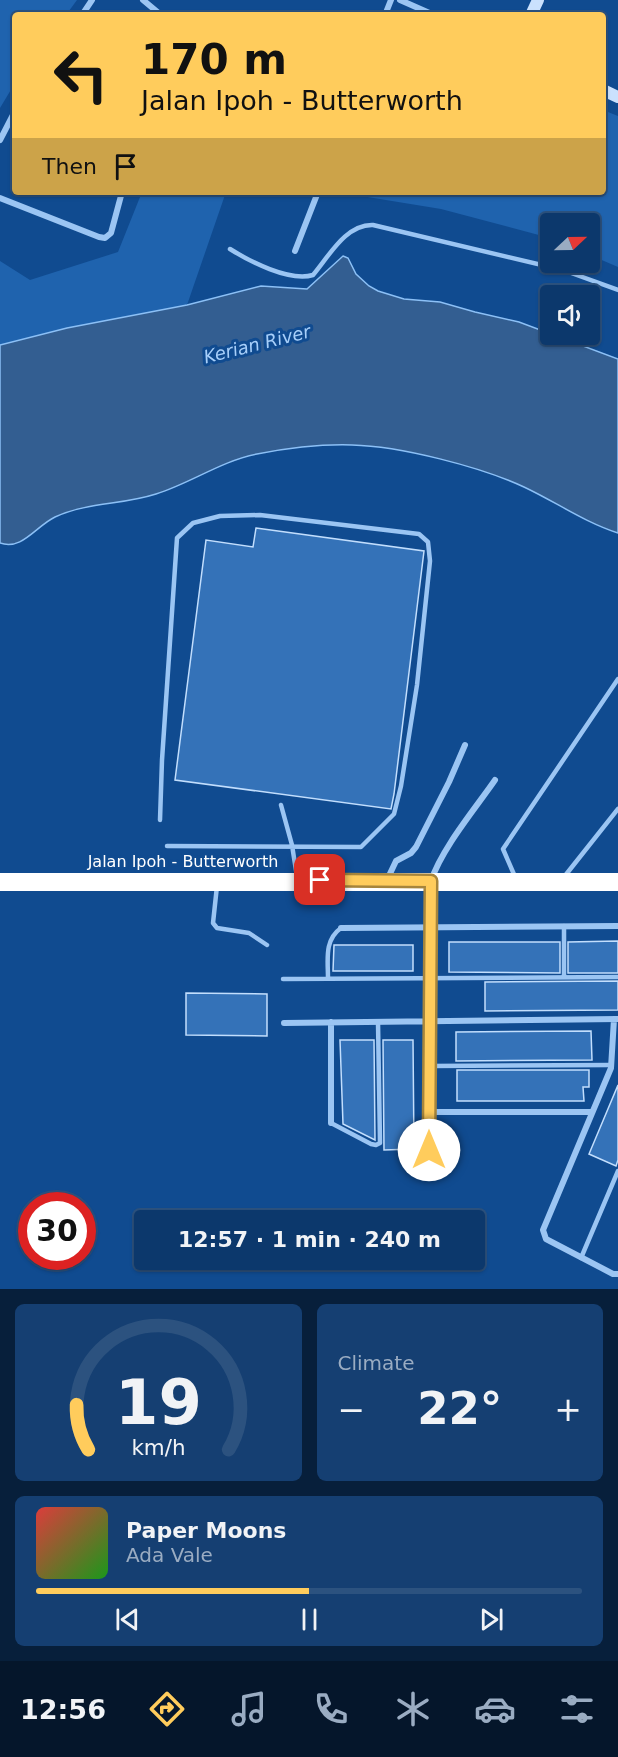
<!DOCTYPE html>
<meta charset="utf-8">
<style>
:root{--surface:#0c386c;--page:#153f72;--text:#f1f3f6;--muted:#9aacc2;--line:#2c527f;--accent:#ffcc5c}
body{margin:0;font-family:"DejaVu Sans",sans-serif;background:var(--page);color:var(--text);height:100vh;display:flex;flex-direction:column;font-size:22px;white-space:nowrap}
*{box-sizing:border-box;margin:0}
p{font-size:20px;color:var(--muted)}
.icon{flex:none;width:33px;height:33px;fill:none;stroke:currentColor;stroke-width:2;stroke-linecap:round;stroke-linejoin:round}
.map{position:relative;height:1289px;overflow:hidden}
.drawer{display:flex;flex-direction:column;gap:15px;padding:15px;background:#071f3b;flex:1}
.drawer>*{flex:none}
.top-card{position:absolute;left:12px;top:12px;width:594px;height:183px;border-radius:6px;box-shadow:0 2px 4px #0004,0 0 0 2px var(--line);background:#ffcc5c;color:#111;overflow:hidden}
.needle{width:39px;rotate:68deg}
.controls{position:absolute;left:540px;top:213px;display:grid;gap:12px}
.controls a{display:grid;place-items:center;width:60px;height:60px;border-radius:6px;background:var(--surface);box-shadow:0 2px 4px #0004,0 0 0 2px var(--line);font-size:30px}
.speed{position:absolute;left:18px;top:1192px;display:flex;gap:12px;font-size:30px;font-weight:700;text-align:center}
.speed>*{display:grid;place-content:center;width:78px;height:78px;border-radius:50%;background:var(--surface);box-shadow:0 2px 4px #0004,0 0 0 2px var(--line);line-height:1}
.speed .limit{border:9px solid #d22;background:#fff;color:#111}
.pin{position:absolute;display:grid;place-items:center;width:51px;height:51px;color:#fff;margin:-26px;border-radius:12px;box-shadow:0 3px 9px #0006}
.me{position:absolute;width:66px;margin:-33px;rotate:0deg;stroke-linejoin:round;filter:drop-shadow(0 0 4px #0008)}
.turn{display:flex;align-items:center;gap:21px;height:126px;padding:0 30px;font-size:27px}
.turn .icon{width:78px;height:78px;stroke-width:2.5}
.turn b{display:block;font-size:42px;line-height:51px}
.then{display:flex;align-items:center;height:57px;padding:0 30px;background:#0003;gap:12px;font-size:22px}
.big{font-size:45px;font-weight:700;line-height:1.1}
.drawer .card{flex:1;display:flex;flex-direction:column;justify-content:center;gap:9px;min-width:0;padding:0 21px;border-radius:9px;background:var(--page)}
.drawer .dial{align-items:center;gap:0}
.dial svg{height:156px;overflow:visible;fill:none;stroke:var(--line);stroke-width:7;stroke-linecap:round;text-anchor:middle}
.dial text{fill:var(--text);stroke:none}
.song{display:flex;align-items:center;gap:18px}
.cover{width:72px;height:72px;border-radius:9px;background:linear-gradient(135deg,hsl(0 70% 55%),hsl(120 70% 35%))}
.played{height:6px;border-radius:3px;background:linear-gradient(90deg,var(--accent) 50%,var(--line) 50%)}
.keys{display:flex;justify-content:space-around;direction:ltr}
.heat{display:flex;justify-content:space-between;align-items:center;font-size:33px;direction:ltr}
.drawer .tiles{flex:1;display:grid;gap:15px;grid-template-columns:1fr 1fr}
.card:last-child{grid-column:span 2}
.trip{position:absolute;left:134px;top:1210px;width:351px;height:60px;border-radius:6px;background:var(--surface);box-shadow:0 2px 4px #0004,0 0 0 2px var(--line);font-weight:700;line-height:60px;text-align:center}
.dock{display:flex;height:96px;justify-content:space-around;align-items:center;background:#05162b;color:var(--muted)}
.dock .icon{width:42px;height:42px}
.dock .selected{color:var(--accent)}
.dock b{font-size:27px;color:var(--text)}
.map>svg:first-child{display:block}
.green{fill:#1f63ae}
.water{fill:#335e91;stroke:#8cc0f6;stroke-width:1.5}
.building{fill:#3472b8;stroke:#c2defd;stroke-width:1.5}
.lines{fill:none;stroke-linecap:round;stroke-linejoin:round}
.lane{stroke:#9bc5f3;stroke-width:4.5}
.street{stroke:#9bc5f3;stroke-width:6}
.secondary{stroke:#cae1fd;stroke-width:12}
.highway{stroke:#fff;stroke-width:18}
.route-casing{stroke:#a6853c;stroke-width:15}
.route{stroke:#ffcc5c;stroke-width:10}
.labels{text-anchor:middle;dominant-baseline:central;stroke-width:6;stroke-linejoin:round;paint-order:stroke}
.street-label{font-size:16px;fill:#fff;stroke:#104b90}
.water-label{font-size:18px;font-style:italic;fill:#a7cffa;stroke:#104b90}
</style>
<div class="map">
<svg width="618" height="1289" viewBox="0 0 618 1289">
<rect width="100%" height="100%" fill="#104b90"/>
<path class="green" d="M 0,0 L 77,0 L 66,15 L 15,15 L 15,83 L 0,108 Z
M 603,110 L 618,116 L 618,267 L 590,255 L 590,224 L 550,224 L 550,238 L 441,209 L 343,193 L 603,192 Z
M 142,192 L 226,192 L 187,305 L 67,328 L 0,345 L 0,261 L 30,280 L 118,252 Z"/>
<path class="water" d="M 343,256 L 348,258 L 356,274 L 369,286 L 378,291 L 404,299 L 440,302 L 475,312 L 519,322 L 618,359 L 618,533 C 584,522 556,502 524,487 C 481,467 400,446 352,445 C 321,444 288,448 257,454 C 221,461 191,483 156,494 C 122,505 88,502 55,517 C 36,526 22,551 0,543 L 0,345 L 67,328 L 187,305 L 261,286 L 307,289 Z"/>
<path class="building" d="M 256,528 L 424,551 L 394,794 L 391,809 L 175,780 L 206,540 L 253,547 Z
M 618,941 L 618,973 L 568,973 L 568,942 Z
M 449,942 L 560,942 L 560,973 L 449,972 Z
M 413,945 L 413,971 L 333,971 L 334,945 Z
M 618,981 L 618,1010 L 485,1011 L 485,982 Z
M 186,993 L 267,994 L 267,1036 L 186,1035 Z
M 591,1031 L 592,1060 L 456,1061 L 456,1032 Z
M 340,1040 L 374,1040 L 375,1140 L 343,1124 Z
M 383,1040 L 413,1040 L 414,1149 L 384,1150 Z
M 457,1070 L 589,1070 L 589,1087 L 583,1087 L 584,1101 L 457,1101 Z
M 618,1085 L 618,1160 L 616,1166 L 589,1154 Z"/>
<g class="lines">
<path class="lane" d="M 230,249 C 249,261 289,282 313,275 C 329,256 346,224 373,225 L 563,270 L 618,290
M 281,805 L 292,845 L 297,877
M 160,820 L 162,760 L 177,538 L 193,523 L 220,516 L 260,515 L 419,534 L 428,542 L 430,561 L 417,685 L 401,786 L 394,814 L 361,847 L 167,846
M 564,877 L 618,809
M 516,879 L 503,849 L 618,679
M 217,886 L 213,923 L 217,928 L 249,933 L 267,945
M 564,977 L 564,926
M 328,978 C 328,960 324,940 341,928
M 283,979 L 618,977
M 430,1066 L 611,1065
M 331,1123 L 371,1144 L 376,1145 L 380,1143 L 378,1022
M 581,1258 L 618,1171"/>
<path class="street" d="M 143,0 L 161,15
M 400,0 L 434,15
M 82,15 L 92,0
M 385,15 L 391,0
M 0,140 L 15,111
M 0,198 L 99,237 L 105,238 L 111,233 L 122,192
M 295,251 L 318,192
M 387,880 L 396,861 L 411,853 L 416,847 L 449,782 L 465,745
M 341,928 L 618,926
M 614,1019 L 611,1068 L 543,1230 L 546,1239 L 613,1274 L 618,1274
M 284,1023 L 618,1019
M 429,1112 L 592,1112
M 331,1123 L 331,1022
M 429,1170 L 431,881 C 442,848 475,809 495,780"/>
<path class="secondary" d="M 531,15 L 538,0
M 603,90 L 618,97"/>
<path class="highway" d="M 0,882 L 618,882"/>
</g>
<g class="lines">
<g class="route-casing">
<path id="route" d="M 320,880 L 431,881 L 429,1150"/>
</g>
<use href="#route" class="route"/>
</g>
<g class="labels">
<g class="street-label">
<text x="183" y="861">Jalan Ipoh - Butterworth</text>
</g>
<g class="water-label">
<text transform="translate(257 344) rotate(-14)">Kerian River</text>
</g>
</g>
</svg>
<div class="controls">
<a><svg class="needle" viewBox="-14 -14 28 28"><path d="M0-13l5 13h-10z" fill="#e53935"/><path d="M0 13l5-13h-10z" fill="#9aacc2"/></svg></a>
<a><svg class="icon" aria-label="sound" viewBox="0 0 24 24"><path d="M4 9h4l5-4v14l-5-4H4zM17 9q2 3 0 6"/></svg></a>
</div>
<div class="speed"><div class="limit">30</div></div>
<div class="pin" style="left:320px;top:880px;background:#d93025"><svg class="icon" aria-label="arrive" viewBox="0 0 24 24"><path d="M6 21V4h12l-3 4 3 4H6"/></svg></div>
<svg class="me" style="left:429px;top:1150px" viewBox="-20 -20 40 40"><circle r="19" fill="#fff"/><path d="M0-13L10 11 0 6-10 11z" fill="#ffcc5c"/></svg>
<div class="trip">12:57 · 1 min · 240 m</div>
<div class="top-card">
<div class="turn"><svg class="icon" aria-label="left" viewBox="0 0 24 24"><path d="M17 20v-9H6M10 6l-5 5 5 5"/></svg><div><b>170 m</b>Jalan Ipoh - Butterworth</div></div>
<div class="then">Then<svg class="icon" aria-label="arrive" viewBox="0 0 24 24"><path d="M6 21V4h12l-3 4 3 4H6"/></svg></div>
</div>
</div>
<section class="drawer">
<div class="tiles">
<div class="card dial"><svg viewBox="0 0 100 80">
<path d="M14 69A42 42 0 1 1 86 69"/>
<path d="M14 69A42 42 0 0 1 8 46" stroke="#ffcc5c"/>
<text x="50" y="56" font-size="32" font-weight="700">19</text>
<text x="50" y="72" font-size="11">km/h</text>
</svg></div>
<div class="card"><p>Climate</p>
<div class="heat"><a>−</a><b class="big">22°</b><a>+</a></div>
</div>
<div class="card">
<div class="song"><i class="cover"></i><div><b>Paper Moons</b><p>Ada Vale</p></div></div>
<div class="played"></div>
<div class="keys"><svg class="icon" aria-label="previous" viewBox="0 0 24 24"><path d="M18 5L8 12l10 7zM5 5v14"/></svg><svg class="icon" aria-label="pause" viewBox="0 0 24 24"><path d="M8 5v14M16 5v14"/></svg><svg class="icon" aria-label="next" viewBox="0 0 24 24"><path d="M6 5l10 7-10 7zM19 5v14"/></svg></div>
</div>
</div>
</section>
<nav class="dock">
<b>12:56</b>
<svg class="icon selected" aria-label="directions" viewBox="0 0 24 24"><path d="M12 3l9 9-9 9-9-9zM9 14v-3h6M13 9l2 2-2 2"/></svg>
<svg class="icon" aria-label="music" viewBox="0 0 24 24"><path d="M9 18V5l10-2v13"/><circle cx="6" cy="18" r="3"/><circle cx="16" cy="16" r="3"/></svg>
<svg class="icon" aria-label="phone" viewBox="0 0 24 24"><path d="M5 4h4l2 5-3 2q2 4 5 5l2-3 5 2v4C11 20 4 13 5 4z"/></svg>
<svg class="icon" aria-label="climate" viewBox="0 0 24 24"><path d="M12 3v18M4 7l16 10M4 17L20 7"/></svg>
<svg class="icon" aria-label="car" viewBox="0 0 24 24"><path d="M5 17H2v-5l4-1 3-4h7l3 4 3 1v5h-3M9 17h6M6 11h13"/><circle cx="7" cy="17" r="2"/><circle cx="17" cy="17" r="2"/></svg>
<svg class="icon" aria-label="filters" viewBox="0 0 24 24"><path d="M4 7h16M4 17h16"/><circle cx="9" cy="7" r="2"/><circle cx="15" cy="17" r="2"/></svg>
</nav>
